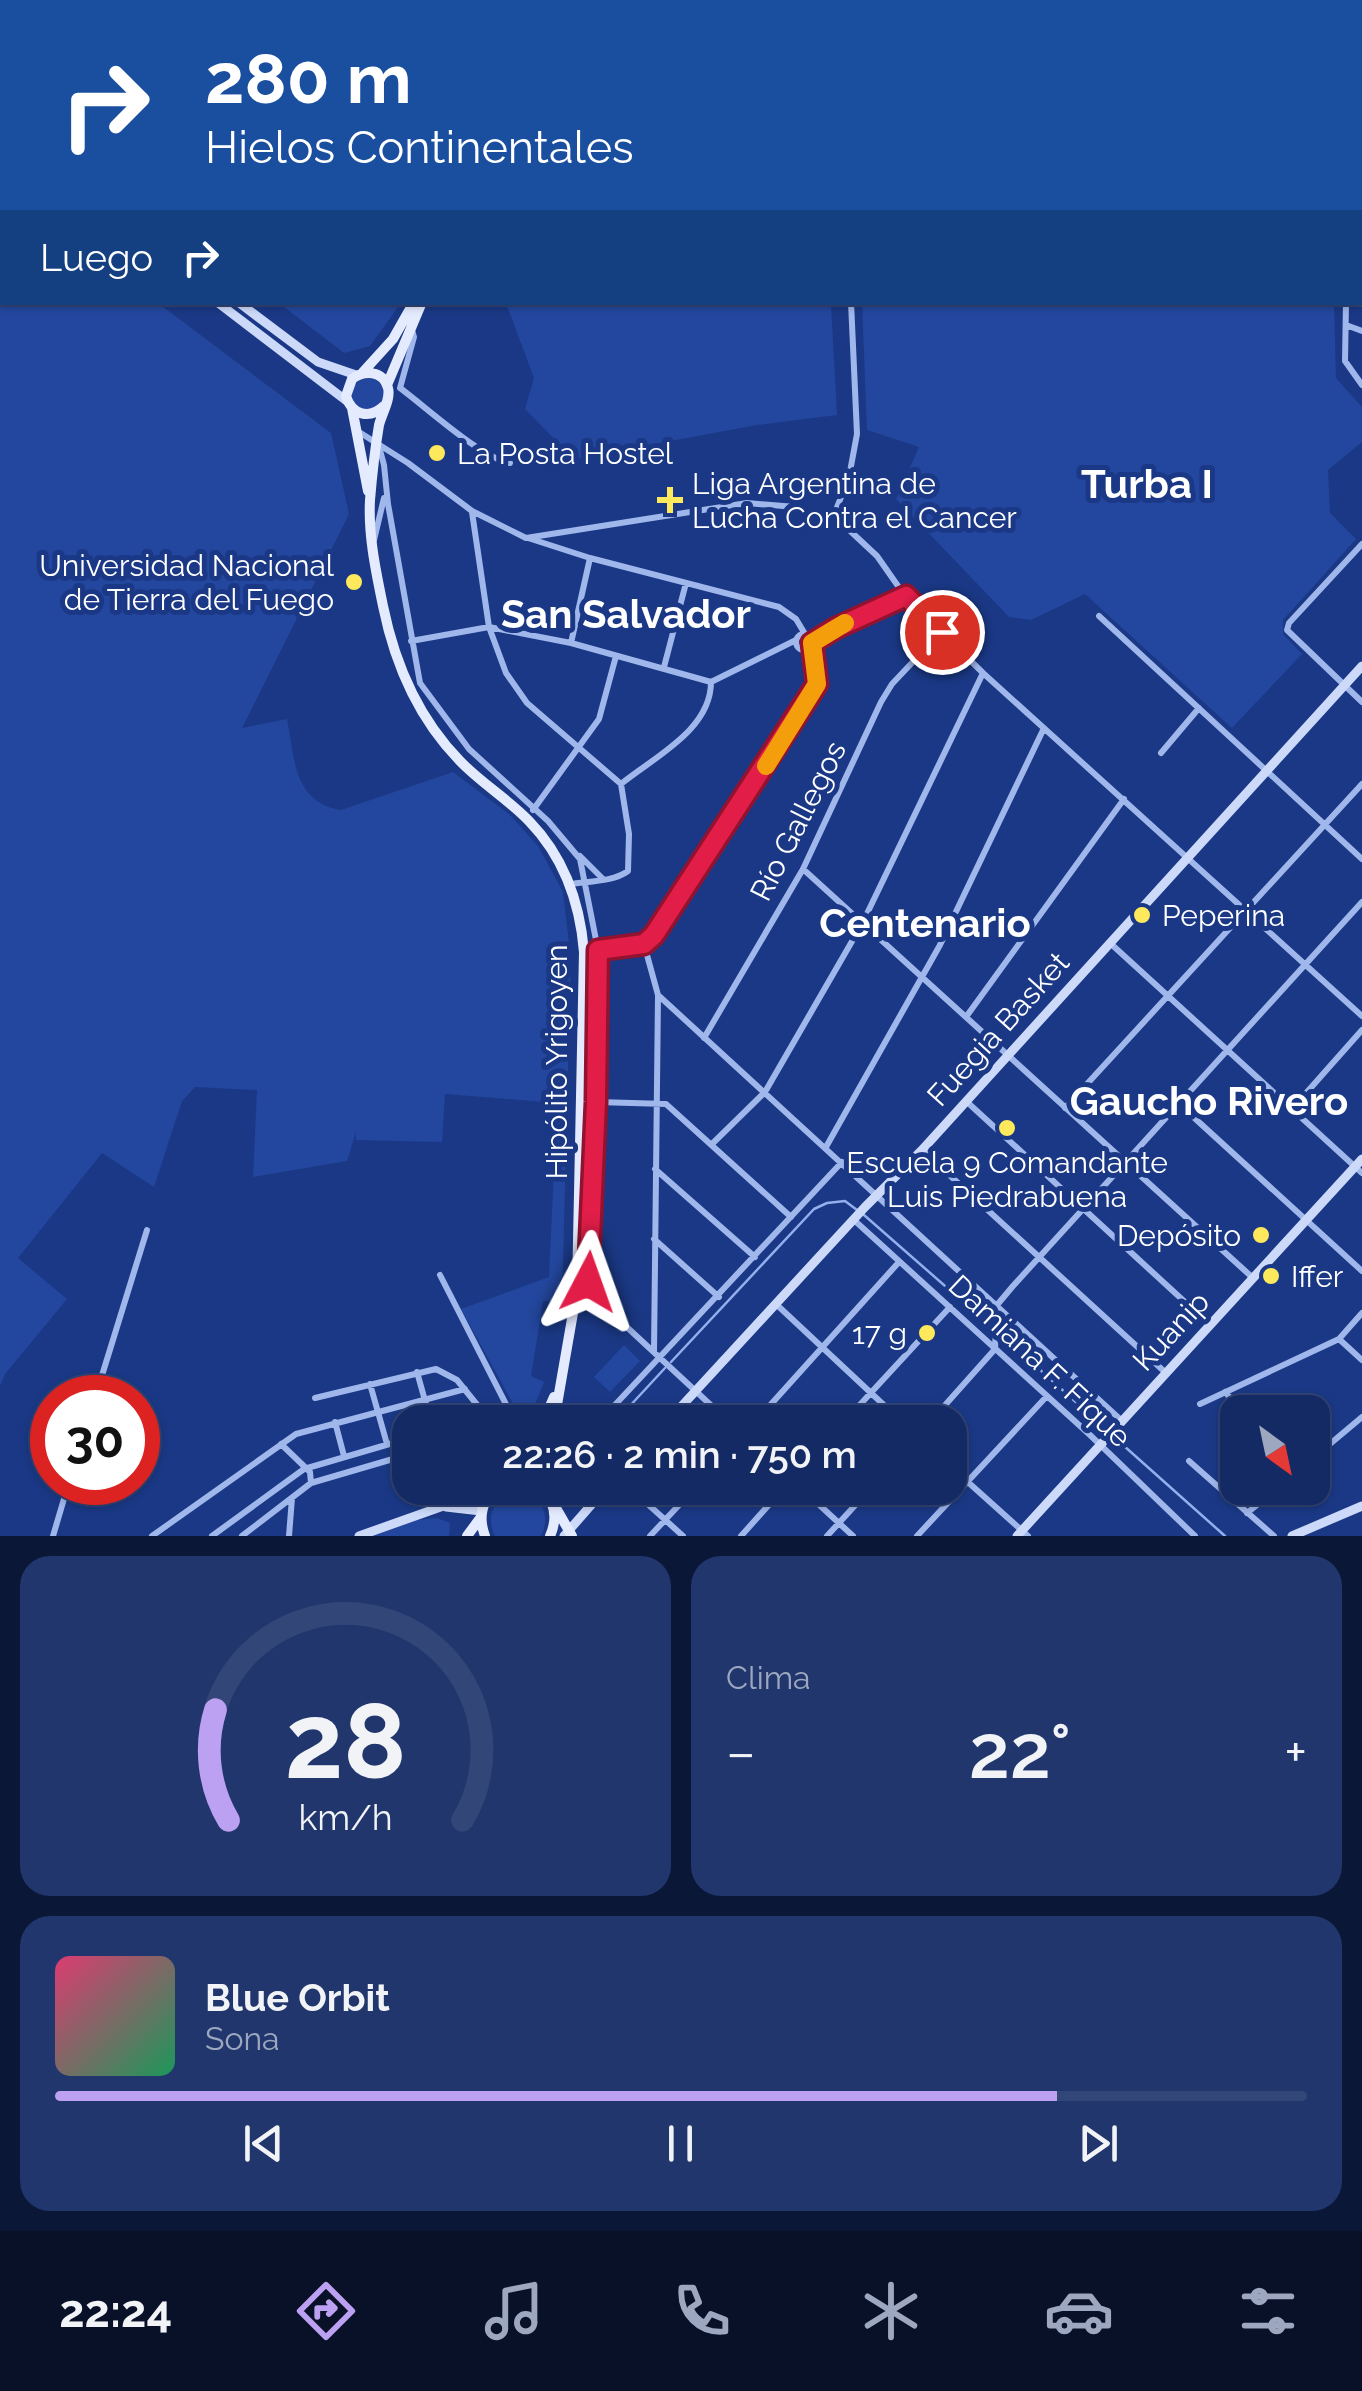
<!DOCTYPE html>
<html lang="es">
<meta charset="utf-8">
<style>
:root{--surface:#142a64;--page:#21366d;--text:#f1f3f6;--muted:#9da7bf;--line:#334678;--accent:#bca0f2}
body{margin:0;font-family:Raleway,sans-serif;background:var(--page);color:var(--text);height:100vh;display:flex;flex-direction:column;font-size:38px;white-space:nowrap}
*{box-sizing:border-box;margin:0}
p{font-size:32px;color:var(--muted)}
.icon{flex:none;width:55px;height:55px;fill:none;stroke:currentColor;stroke-width:2;stroke-linecap:round;stroke-linejoin:round}
.map{position:relative;height:1536px;overflow:hidden}
.side{display:flex;flex-direction:column;gap:20px;padding:20px;background:#0b1737;flex:1}
.side>*{flex:none}
.guide{position:absolute;left:0px;top:0px;width:1362px;height:305px;box-shadow:0 2px 8px #0004,0 0 0 2px var(--line);background:#1a4fa0;color:#fff;overflow:hidden}
.needle{width:65px;rotate:147deg}
.buttons{position:absolute;left:1220px;top:1395px;display:grid;gap:20px}
.buttons a{display:grid;place-items:center;width:110px;height:110px;border-radius:20px;background:var(--surface);box-shadow:0 2px 8px #0004,0 0 0 2px var(--line);font-size:50px}
.speed{position:absolute;left:30px;top:1375px;display:flex;gap:20px;font-size:50px;font-weight:700;text-align:center}
.speed>*{display:grid;place-content:center;width:130px;height:130px;border-radius:50%;background:var(--surface);box-shadow:0 2px 8px #0004,0 0 0 2px var(--line);line-height:1}
.speed .limit{border:15px solid #d22;background:#fff;color:#111}
.pin{position:absolute;display:grid;place-items:center;width:85px;height:85px;color:#fff;margin:-42px;border:5px solid #fff;border-radius:50%;box-shadow:0 2px 10px #0007}
.me{position:absolute;width:110px;margin:-55px;rotate:4deg;stroke-linejoin:round;filter:drop-shadow(0 0 8px #0008)}
.turn{display:flex;align-items:center;gap:35px;height:210px;padding:0 40px;font-size:45px}
.turn .icon{width:130px;height:130px;stroke-width:2.5}
.turn b{display:block;font-size:70px;line-height:85px}
.then{display:flex;align-items:center;height:95px;padding:0 40px;background:#0003;gap:20px;font-size:38px}
.big{font-size:75px;font-weight:600;line-height:1.1}
.side .card{flex:1;display:flex;flex-direction:column;justify-content:center;gap:15px;min-width:0;padding:0 35px;border-radius:30px;background:var(--page)}
.side .dial{align-items:center;gap:0}
.dial svg{height:260px;overflow:visible;fill:none;stroke:var(--line);stroke-width:7;stroke-linecap:round;text-anchor:middle}
.dial text{fill:var(--text);stroke:none}
.song{display:flex;align-items:center;gap:30px}
.cover{width:120px;height:120px;border-radius:15px;background:linear-gradient(135deg,hsl(340 70% 55%),hsl(150 70% 35%))}
.played{height:10px;border-radius:5px;background:linear-gradient(90deg,var(--accent) 80%,var(--line) 80%)}
.keys{display:flex;justify-content:space-around;direction:ltr}
.heat{display:flex;justify-content:space-between;align-items:center;font-size:55px;direction:ltr}
.side .tiles{flex:1;display:grid;gap:20px;grid-template-columns:1fr 1fr}
.card:last-child{grid-column:span 2}
.trip{position:absolute;left:392px;top:1405px;width:575px;height:100px;border-radius:30px;background:var(--surface);box-shadow:0 2px 8px #0004,0 0 0 2px var(--line);font-weight:600;line-height:100px;text-align:center}
.tabs{display:flex;height:160px;justify-content:space-around;align-items:center;background:#081128;color:var(--muted)}
.tabs .icon{width:70px;height:70px}
.tabs .selected{color:var(--accent)}
.tabs b{font-size:45px;color:var(--text)}
.map>svg:first-child{display:block}
.green{fill:#23479e}
.lines{fill:none;stroke-linecap:round;stroke-linejoin:round}
.stream{stroke:#93afee;stroke-width:2.5}
.street{stroke:#a0b7ec;stroke-width:6}
.secondary{stroke:#ccd9f9;stroke-width:9}
.primary{stroke:#e5ebff;stroke-width:10}
.route-casing{stroke:#92132f;stroke-width:25}
.route{stroke:#e11d48;stroke-width:18}
.slow{stroke:#f59e0b;stroke-width:18}
.poi-dot{fill:#fee85c;stroke:#1a3885;stroke-width:4}
.labels{text-anchor:middle;dominant-baseline:central;stroke-width:10;stroke-linejoin:round;paint-order:stroke}
.poi-label{font-size:30px;fill:#fff;stroke:#1a3885;text-anchor:start}
.street-label{font-size:30px;fill:#fff;stroke:#1a3885}
.district-label{font-size:40px;font-weight:bold;fill:#fff;stroke:#1a3885}
</style>
<div class="map">
<svg width="1362" height="1536" viewBox="0 0 1362 1536">
<rect width="100%" height="100%" fill="#1a3885"/>
<path class="green" d="M 0,183 L 2,302 L 158,303 L 331,433 L 349,514 L 242,728 L 287,719 C 295,759 293,802 341,810 L 453,772 L 509,814 L 538,846 L 563,892 L 571,960 L 562,1301 L 543,1301 L 531,1376 L 544,1382 L 528,1422 L 521,1418 L 461,1309 L 549,1277 L 557,1103 L 445,1094 L 442,1142 L 356,1140 L 356,1132 L 347,1161 L 253,1177 L 257,1090 L 195,1087 L 182,1101 L 154,1187 L 102,1153 L 18,1258 L 67,1299 L 5,1374 L 0,1386 Z
M 279,303 L 401,303 L 370,346 L 344,353 Z
M 506,303 L 824,303 L 831,305 L 837,415 L 757,425 L 574,459 L 525,409 L 534,378 Z
M 862,303 L 1334,303 L 1336,378 L 1362,407 L 1362,442 L 1328,470 L 1330,513 L 1356,539 L 1283,620 L 1283,634 L 1302,654 L 1232,728 L 1085,594 L 1031,620 L 1009,617 L 896,499 L 919,447 L 867,430 Z
M352 394a16 16 0 1 1 32 0a16 16 0 1 1-32 0Z
M 624,1345 L 640,1361 L 610,1392 L 594,1377 Z
M 511,1492 C 538,1490 553,1512 541,1536 L 495,1536 C 486,1517 492,1501 511,1492 Z
M 437,1518 L 450,1523 L 449,1536 L 373,1536 L 418,1520 Z"/>
<g class="lines">
<path class="stream" d="M 864,1215 L 993,1328
M 999,1333 L 1108,1431
M 671,1362 L 814,1209 L 827,1203 L 845,1201 L 857,1210
M 615,1422 L 665,1368
M 1114,1437 L 1225,1536"/>
<path class="street" d="M 1355,0 L 1358,2
M 723,2 L 724,0
M 824,2 L 827,0
M 1115,2 L 1115,0
M 1343,2 L 1344,0
M 1360,119 L 1362,121
M 1360,226 L 1362,227
M 1346,302 L 1345,361 L 1362,385
M 1346,325 L 1362,331
M 412,330 L 414,337 L 400,388 C 426,407 481,458 510,463
M 359,432 L 408,463 L 472,511 L 526,538 L 747,503 L 796,507 L 847,528 L 877,556 L 905,596 L 983,673 L 1362,1016
M 378,443 L 384,465 L 388,504 L 420,683 L 469,749 L 548,821 L 580,859 L 598,950 L 597,1102 L 589,1292
M 472,512 L 489,627 L 506,673 L 527,703 L 621,784 L 629,834 L 628,871 C 613,882 589,881 570,884
M 832,520 L 849,477 L 857,434 L 851,302
M 528,538 L 590,558 L 779,607 L 796,619 L 805,634
M 374,540 L 384,498
M 1362,544 L 1289,623 L 1287,630 L 1362,702
M 1099,616 L 1362,859
M796 642a8 8 0 1 1 16 0a8 8 0 1 1-16 0Z
M 809,637 L 905,596
M 411,641 L 489,627 L 571,643 L 711,682
M 571,643 L 590,558
M 664,667 L 686,583
M 1161,753 L 1199,708
M 621,784 C 654,757 711,730 711,682 L 796,640
M 533,810 L 599,719 L 616,656
M 580,856 L 603,879
M 803,869 L 1253,1278
M 1110,943 L 1362,1173
M 644,944 L 658,995 L 1122,1421
M 644,944 L 654,935 L 817,684 L 811,645
M 598,950 L 644,944
M 966,1017 L 1124,799
M 704,1038 L 803,869 L 881,702 L 892,684 L 941,632
M 966,1101 L 1210,1325
M 597,1102 L 666,1104 L 791,1217
M 1178,1103 L 1362,1271
M 1065,1108 L 1362,784
M 1292,1109 L 1362,1030
M 711,1145 L 765,1092 L 862,924 L 983,673
M 826,1147 L 940,945 L 1044,728
M 922,1150 L 1166,1373
M 655,1169 L 755,1257
M 854,1220 L 1090,1435 L 1195,1536
M 654,1239 L 719,1297
M 440,1275 L 515,1422
M 577,1290 L 589,1292 L 729,1422
M 777,1305 L 902,1422
M 1339,1339 L 1362,1360
M 654,1352 L 658,996
M 417,1372 L 431,1422
M 370,1384 L 387,1444
M 1225,1392 L 1243,1412
M 95,1398 L 147,1230
M 315,1398 L 436,1369 L 457,1380 L 487,1417
M 1200,1404 L 1339,1339 L 1362,1313
M 335,1422 L 344,1456
M 468,1422 L 508,1411
M 599,1422 L 842,1162
M 755,1422 L 899,1262
M 844,1422 L 950,1307
M 930,1422 L 995,1349 L 997,1305 L 1013,1286 L 1362,902
M 281,1444 L 310,1472 L 311,1483
M 1312,1459 L 1362,1417
M 1189,1461 L 1274,1536
M 950,1466 L 1028,1536
M 630,1488 L 683,1536
M 801,1488 L 853,1536
M 1247,1513 L 1278,1488
M 53,1536 L 69,1482
M 152,1536 L 296,1434 L 465,1389
M 212,1536 L 304,1469 L 410,1438
M 242,1536 L 311,1483 L 410,1454
M 289,1536 L 292,1498
M 650,1536 L 695,1488
M 741,1536 L 784,1488
M 827,1536 L 871,1488
M 917,1536 L 1047,1396"/>
<path class="secondary" d="M 0,122 L 2,124
M 0,141 L 2,143
M 217,302 L 348,402
M 238,302 L 318,362 L 356,375
M 667,1422 L 865,1207 L 922,1150 L 1362,666
M 446,1507 L 481,1511
M 359,1536 L 494,1488
M 564,1536 L 606,1488
M 1017,1536 L 1362,1159
M 1292,1536 L 1362,1506"/>
<path class="primary" d="M 548,2 L 549,0
M 557,2 L 559,0
M 363,372 L 393,339 L 414,302
M 387,385 L 422,302
M 384,406 C 369,420 352,415 346,396 L 352,379 C 364,370 383,370 388,388 C 391,399 382,413 379,425 C 375,449 372,476 370,500 C 368,535 376,572 383,606 C 395,665 418,718 460,761 C 481,783 508,799 529,821 C 564,857 580,903 584,952 L 577,1290 L 554,1422
M 352,408 L 368,491
M 543,1422 L 554,1397
M 540,1488 C 555,1501 558,1518 550,1536
M 556,1508 L 572,1536
M 467,1536 L 481,1517
M 485,1536 C 478,1517 481,1501 497,1488"/>
</g>
<g class="lines">
<g class="route-casing">
<path id="route" d="M 588,1282 L 596,1102 L 598,950 L 644,944 L 654,935 L 817,684 L 812,643 L 836,628 L 906,596 L 942,632"/>
</g>
<use href="#route" class="route"/>
<path class="slow" d="M 766,766 L 817,684 L 812,643 L 845,623"/>
</g>
<g class="poi-dot">
<circle cx="437" cy="453" r="10"/>
<path d="M665 485h10v10h10v10h-10v10h-10v-10h-10v-10h10z"/>
<circle cx="354" cy="582" r="10"/>
<circle cx="1142" cy="915" r="10"/>
<circle cx="1007" cy="1128" r="10"/>
<circle cx="1261" cy="1235" r="10"/>
<circle cx="1271" cy="1276" r="10"/>
<circle cx="927" cy="1333" r="10"/>
</g>
<g class="labels">
<g class="poi-label">
<text x="457" y="453">La Posta Hostel</text>
<text x="692" y="483">Liga Argentina de<tspan x="692" dy="34">Lucha Contra el Cancer</tspan></text>
<text x="334" y="565" text-anchor="end">Universidad Nacional<tspan x="334" dy="34">de Tierra del Fuego</tspan></text>
<text x="1162" y="915">Peperina</text>
<text x="1007" y="1162" text-anchor="middle">Escuela 9 Comandante<tspan x="1007" dy="34">Luis Piedrabuena</tspan></text>
<text x="1241" y="1235" text-anchor="end">Depósito</text>
<text x="1291" y="1276">Iffer</text>
<text x="907" y="1333" text-anchor="end">17 g</text>
</g>
<g class="street-label">
<text transform="translate(798 821) rotate(-63)">Río Gallegos</text>
<text transform="translate(998 1029) rotate(-48)">Fuegia Basket</text>
<text transform="translate(556 1062) rotate(-90)">Hipólito Yrigoyen</text>
<text transform="translate(1171 1331) rotate(-47)">Kuanip</text>
<text transform="translate(1040 1361) rotate(43)">Damiana F. Fique</text>
</g>
<g class="district-label">
<text x="1147" y="483">Turba I</text>
<text x="626" y="613">San Salvador</text>
<text x="925" y="922">Centenario</text>
<text x="1209" y="1100">Gaucho Rivero</text>
</g>
</g>
</svg>
<div class="buttons">
<a><svg class="needle" viewBox="-14 -14 28 28"><path d="M0-13l5 13h-10z" fill="#e53935"/><path d="M0 13l5-13h-10z" fill="#9da7bf"/></svg></a>
</div>
<div class="speed"><div class="limit">30</div></div>
<div class="pin" style="left:942px;top:632px;background:#d93025"><svg class="icon" aria-label="arrive" viewBox="0 0 24 24"><path d="M6 21V4h12l-3 4 3 4H6"/></svg></div>
<svg class="me" style="left:588px;top:1282px" viewBox="-20 -20 40 40"><path d="M0-17L14 15 0 8-14 15z" fill="#e11d48" stroke="#fff" stroke-width="4"/></svg>
<div class="trip">22:26 · 2 min · 750 m</div>
<div class="guide">
<div class="turn"><svg class="icon" aria-label="right" viewBox="0 0 24 24"><path d="M7 20v-9h11M14 6l5 5-5 5"/></svg><div><b>280 m</b>Hielos Continentales</div></div>
<div class="then">Luego<svg class="icon" aria-label="right" viewBox="0 0 24 24"><path d="M7 20v-9h11M14 6l5 5-5 5"/></svg></div>
</div>
</div>
<section class="side">
<div class="tiles">
<div class="card dial"><svg viewBox="0 0 100 80">
<path d="M14 69A42 42 0 1 1 86 69"/>
<path d="M14 69A42 42 0 0 1 10 35" stroke="#bca0f2"/>
<text x="50" y="56" font-size="32" font-weight="700">28</text>
<text x="50" y="72" font-size="11">km/h</text>
</svg></div>
<div class="card"><p>Clima</p>
<div class="heat"><a>−</a><b class="big">22°</b><a>+</a></div>
</div>
<div class="card">
<div class="song"><i class="cover"></i><div><b>Blue Orbit</b><p>Sona</p></div></div>
<div class="played"></div>
<div class="keys"><svg class="icon" aria-label="previous" viewBox="0 0 24 24"><path d="M18 5L8 12l10 7zM5 5v14"/></svg><svg class="icon" aria-label="pause" viewBox="0 0 24 24"><path d="M8 5v14M16 5v14"/></svg><svg class="icon" aria-label="next" viewBox="0 0 24 24"><path d="M6 5l10 7-10 7zM19 5v14"/></svg></div>
</div>
</div>
</section>
<nav class="tabs">
<b>22:24</b>
<svg class="icon selected" aria-label="directions" viewBox="0 0 24 24"><path d="M12 3l9 9-9 9-9-9zM9 14v-3h6M13 9l2 2-2 2"/></svg>
<svg class="icon" aria-label="music" viewBox="0 0 24 24"><path d="M9 18V5l10-2v13"/><circle cx="6" cy="18" r="3"/><circle cx="16" cy="16" r="3"/></svg>
<svg class="icon" aria-label="phone" viewBox="0 0 24 24"><path d="M5 4h4l2 5-3 2q2 4 5 5l2-3 5 2v4C11 20 4 13 5 4z"/></svg>
<svg class="icon" aria-label="climate" viewBox="0 0 24 24"><path d="M12 3v18M4 7l16 10M4 17L20 7"/></svg>
<svg class="icon" aria-label="car" viewBox="0 0 24 24"><path d="M5 17H2v-5l4-1 3-4h7l3 4 3 1v5h-3M9 17h6M6 11h13"/><circle cx="7" cy="17" r="2"/><circle cx="17" cy="17" r="2"/></svg>
<svg class="icon" aria-label="filters" viewBox="0 0 24 24"><path d="M4 7h16M4 17h16"/><circle cx="9" cy="7" r="2"/><circle cx="15" cy="17" r="2"/></svg>
</nav>
